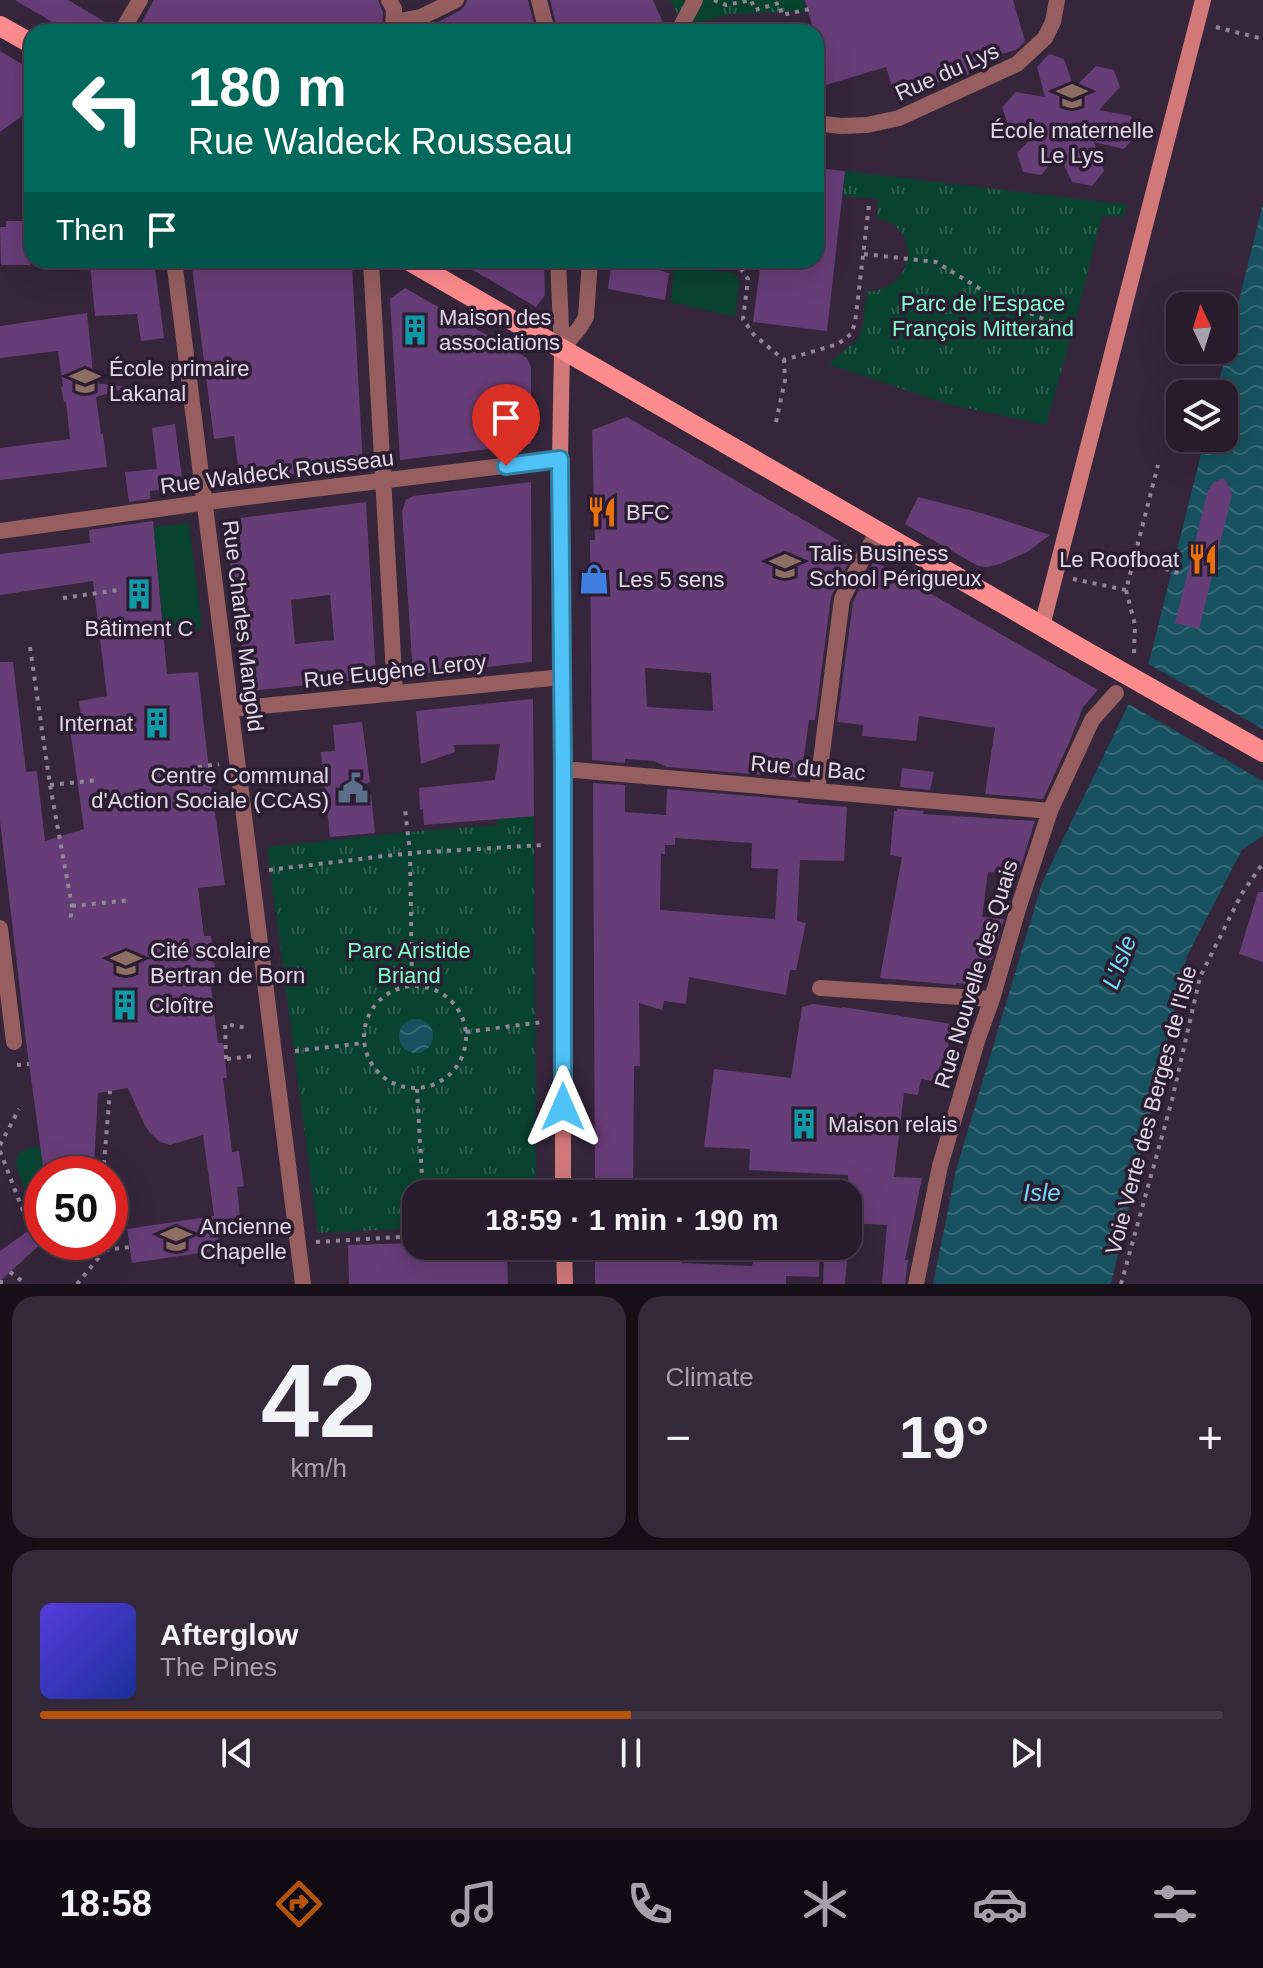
<!DOCTYPE html>
<meta charset="utf-8">
<style>
:root{--surface:#281c2c;--page:#342938;--text:#f1f3f6;--muted:#a5a1a9;--line:#443a48;--accent:#b45309}
body{margin:0;font-family:Helvetica,sans-serif;background:var(--page);color:var(--text);height:100vh;display:flex;flex-direction:column;font-size:30px;white-space:nowrap}
*{box-sizing:border-box;margin:0}
p{font-size:26px;color:var(--muted)}
.icon{flex:none;width:44px;height:44px;fill:none;stroke:currentColor;stroke-width:2;stroke-linecap:round;stroke-linejoin:round}
.map{position:relative;height:1284px;overflow:hidden}
.details{display:flex;flex-direction:column;gap:12px;padding:12px;background:#160f18;flex:1}
.details>*{flex:none}
.banner{position:absolute;left:24px;top:24px;width:800px;height:244px;border-radius:24px;box-shadow:0 8px 32px #0002,0 0 0 2px var(--line);background:#00695c;color:#fff;overflow:hidden}
.needle{width:52px;rotate:356deg}
.buttons{position:absolute;left:1166px;top:292px;display:grid;gap:16px}
.buttons a{display:grid;place-items:center;width:72px;height:72px;border-radius:16px;background:var(--surface);box-shadow:0 8px 32px #0002,0 0 0 2px var(--line);font-size:40px}
.speed{position:absolute;left:24px;top:1156px;display:flex;gap:16px;font-size:40px;font-weight:700;text-align:center}
.speed>*{display:grid;place-content:center;width:104px;height:104px;border-radius:50%;background:var(--surface);box-shadow:0 8px 32px #0002,0 0 0 2px var(--line);line-height:1}
.speed .limit{border:12px solid #d22;background:#fff;color:#111}
.pin{position:absolute;display:grid;place-items:center;width:68px;height:68px;color:#fff;margin:-82px -34px;border-radius:50% 50% 50% 0;rotate:-45deg;box-shadow:0 0 8px #0007}
.pin .icon{rotate:45deg}
.me{position:absolute;width:88px;margin:-44px;rotate:0deg;stroke-linejoin:round;filter:drop-shadow(0 0 6px #0008)}
.turn{display:flex;align-items:center;gap:28px;height:168px;padding:0 32px;font-size:36px}
.turn .icon{width:104px;height:104px;stroke-width:2.5}
.turn b{display:block;font-size:56px;line-height:68px}
.then{display:flex;align-items:center;height:76px;padding:0 32px;background:#0003;gap:16px;font-size:30px}
.big{font-size:60px;font-weight:600;line-height:1.1}
.details .tile{flex:1;display:flex;flex-direction:column;justify-content:center;gap:12px;min-width:0;padding:0 28px;border-radius:24px;background:var(--page)}
.details .dial{align-items:center;gap:0}
.dial b{font-size:104px;line-height:1}
.song{display:flex;align-items:center;gap:24px}
.cover{width:96px;height:96px;border-radius:12px;background:linear-gradient(135deg,hsl(250 70% 55%),hsl(230 70% 35%))}
.played{height:8px;border-radius:4px;background:linear-gradient(90deg,var(--accent) 50%,var(--line) 50%)}
.keys{display:flex;justify-content:space-around;direction:ltr}
.heat{display:flex;justify-content:space-between;align-items:center;font-size:44px;direction:ltr}
.details .tiles{flex:1;display:grid;gap:12px;grid-template-columns:1fr 1fr}
.tile:last-child{grid-column:span 2}
.trip{position:absolute;left:402px;top:1180px;width:460px;height:80px;border-radius:24px;background:var(--surface);box-shadow:0 8px 32px #0002,0 0 0 2px var(--line);font-weight:600;line-height:80px;text-align:center}
.dock{display:flex;height:128px;justify-content:space-around;align-items:center;background:#100b12;color:var(--muted)}
.dock .icon{width:56px;height:56px}
.dock .active{color:var(--accent)}
.dock b{font-size:36px;color:var(--text)}
.map>svg:first-child{display:block}
.grass{fill:url(#grass-tufts)}
.garden{fill:#09432f}
.water{fill:url(#water-waves)}
.pier{fill:#35263b}
.building{fill:#673d77;fill-rule:evenodd}
.lines{fill:none;stroke-linecap:round;stroke-linejoin:round}
.path{stroke:#908495;stroke-width:4;stroke-dasharray:4 6;stroke-linecap:butt}
.street{stroke:#965e5e;stroke-width:16}
.secondary{stroke:#d17879;stroke-width:16}
.primary{stroke:#fe8b8d;stroke-width:20}
.primary-bridge{stroke:#fe8b8d;stroke-width:20}
.route-casing{stroke:#337fa1;stroke-width:20}
.route{stroke:#4fc3f7;stroke-width:14}
.labels{text-anchor:middle;dominant-baseline:central;stroke-width:7;stroke-linejoin:round;paint-order:stroke}
.street-label{font-size:22px;fill:#e1d8e5;stroke:#2b1d31}
.poi-label{font-size:22px;fill:#e1d8e5;stroke:#2b1d31;text-anchor:start}
.park-label{font-size:22px;fill:#80fcc9;stroke:#2b1d31}
.water-label{font-size:24px;font-style:italic;fill:#71dcf9;stroke:#2b1d31}
</style>
<div class="map">
<svg width="1263" height="1284" viewBox="0 0 1263 1284">
<defs>
<pattern id="grass-tufts" width="24" height="20" patternUnits="userSpaceOnUse" patternTransform="scale(2)"><rect width="24" height="20" fill="#09432f"/><path d="M3 7l-1-3M5 7V3M7 7l1-3M15 17l-1-3M17 17v-4M19 17l1-3" fill="none" stroke="#2d5d4d"/></pattern>
<pattern id="water-waves" width="16" height="10" patternUnits="userSpaceOnUse" patternTransform="scale(2)"><rect width="16" height="10" fill="#17515f"/><path d="M0 5q4-4 8 0t8 0" fill="none" stroke="#386976"/></pattern>
</defs>
<rect width="100%" height="100%" fill="#35263b"/>
<path class="grass" d="M 670,0 L 803,0 L 807,11 L 731,14 L 685,27 Z
M 845,171 L 1127,205 L 1124,217 L 1102,216 L 1074,326 L 1046,425 L 948,404 L 828,364 L 859,338 L 863,324 L 867,291 C 915,291 924,228 877,218 L 878,199 L 843,196 Z
M 534,816 L 536,1194 L 416,1194 L 416,1228 L 318,1233 L 267,847 L 408,832 L 498,825 L 498,819 Z"/>
<path class="garden" d="M 674,266 L 735,273 L 735,278 L 740,278 L 735,317 L 671,302 Z
M 189,523 L 202,628 L 164,632 L 153,524 L 155,527 Z
M 31,1147 L 41,1148 L 44,1174 L 42,1174 L 42,1214 L 40,1215 L 27,1197 L 15,1162 L 19,1153 Z"/>
<path class="water" d="M 1263,203 L 1263,836 L 1242,850 L 1187,956 L 1111,1284 L 933,1284 L 956,1170 L 1042,883 L 1149,662 L 1205,438 L 1224,438 L 1224,394 L 1216,394 Z
M399 1036a17 17 0 1 1 34 0a17 17 0 1 1-34 0Z"/>
<path class="pier" d="M 1145,662 L 1263,729 L 1263,781 L 1125,702 Z"/>
<path class="building" d="M 15,0 L 68,0 L 112,26 L 110,32 L 69,32 Z
M 154,0 L 378,0 L 383,12 L 382,32 L 136,32 Z
M 467,0 L 528,0 L 536,32 L 419,32 L 461,10 L 465,5 Z
M 550,0 L 653,0 L 667,32 L 558,32 Z
M 805,0 L 1013,0 L 1025,41 L 1016,50 L 966,64 L 969,74 L 967,75 L 923,87 L 921,82 L 893,90 L 886,67 L 816,88 L 816,32 L 814,32 Z
M 0,51 L 32,70 L 32,109 L 0,132 Z
M 1049,54 L 1064,59 L 1074,88 L 1096,66 L 1114,70 L 1120,87 L 1099,110 L 1131,116 L 1137,135 L 1124,149 L 1094,142 L 1104,171 L 1092,186 L 1072,182 L 1059,154 L 1041,175 L 1023,172 L 1017,153 L 1038,131 L 1008,125 L 1002,107 L 1016,92 L 1045,97 L 1037,67 Z
M 816,168 L 845,171 L 827,331 L 753,322 L 761,260 L 816,260 Z
M 6,221 L 32,221 L 32,261 L 30,261 L 30,265 L 1,265 L 0,227 L 6,227 Z
M 123,260 L 154,260 L 164,338 L 141,341 L 137,314 L 95,316 L 90,264 Z
M 191,260 L 347,260 L 352,266 L 363,466 L 240,481 L 234,436 L 214,439 Z
M 456,260 L 544,260 L 545,295 L 536,307 Z
M 612,260 L 641,260 L 652,268 L 669,273 L 665,300 L 608,289 Z
M 405,288 L 527,358 L 531,367 L 531,444 L 400,460 L 390,299 Z
M 87,313 L 94,383 L 129,387 L 96,397 L 101,434 L 103,434 L 107,467 L 0,480 L 0,448 L 70,439 L 66,402 L 64,402 L 61,387 L 63,386 L 58,351 L 0,358 L 0,326 Z
M 627,417 L 855,550 L 831,597 L 815,720 L 809,720 L 801,778 L 667,767 L 654,761 L 625,759 L 625,763 L 592,760 L 590,540 L 595,540 L 592,430 ZM 645,668 L 711,673 L 713,711 L 647,707 Z
M 175,424 L 183,487 L 150,491 L 150,499 L 129,502 L 125,472 L 157,469 L 152,428 Z
M 1223,478 L 1229,486 L 1232,495 L 1199,629 L 1175,623 L 1208,490 L 1214,482 Z
M 531,482 L 532,662 L 413,675 L 402,511 L 406,500 L 413,496 Z
M 918,497 L 981,513 L 1050,535 L 1029,551 L 1000,564 L 987,567 L 978,566 L 905,524 Z
M 366,502 L 376,678 L 248,691 L 224,520 ZM 330,595 L 334,640 L 295,644 L 291,600 Z
M 153,521 L 167,674 L 198,672 L 207,753 L 225,885 L 198,888 L 204,936 L 211,936 L 215,969 L 209,970 L 218,1043 L 223,1043 L 227,1078 L 223,1078 L 232,1152 L 239,1151 L 244,1186 L 237,1187 L 240,1217 L 215,1220 L 220,1250 L 132,1263 L 127,1229 L 214,1216 L 203,1135 L 170,1145 L 160,1142 L 150,1133 L 144,1124 L 128,1088 L 98,1093 L 94,1166 L 85,1174 L 44,1174 L 26,1041 L 0,821 L 0,662 L 13,662 L 26,772 L 37,771 L 45,841 L 84,829 L 70,728 L 82,725 L 79,701 L 107,696 L 93,581 L 0,595 L 0,554 L 90,543 L 89,530 Z
M 874,561 L 1098,690 L 1083,707 L 1069,743 L 1043,799 L 985,794 L 995,728 L 919,716 L 916,741 L 862,736 L 863,725 L 837,722 L 853,602 Z
M 533,699 L 534,816 L 424,825 L 423,809 L 420,810 L 419,788 L 495,780 L 500,744 L 454,745 L 455,752 L 421,764 L 416,711 Z
M 362,722 L 370,782 L 349,790 L 350,796 L 371,794 L 375,833 L 330,837 L 321,752 L 335,751 L 333,725 Z
M 902,768 L 934,772 L 930,790 L 900,787 Z
M 593,783 L 625,785 L 625,812 L 666,815 L 667,789 L 798,800 L 798,803 L 847,807 L 844,861 L 800,860 L 797,921 L 806,923 L 796,970 L 790,970 L 786,995 L 689,977 L 686,1004 L 664,1001 L 662,1010 L 639,1003 L 640,1066 L 634,1066 L 633,1194 L 595,1194 ZM 675,838 L 752,843 L 751,868 L 778,869 L 775,919 L 660,910 L 661,854 L 665,854 L 665,845 L 675,845 Z
M 897,809 L 924,811 L 923,814 L 1035,821 L 1018,875 L 988,872 L 982,917 L 1004,919 L 992,960 L 982,959 L 978,985 L 956,983 L 956,985 L 880,978 L 902,857 L 890,855 L 894,811 L 897,811 Z
M 1258,892 L 1263,892 L 1263,962 L 1239,954 Z
M 813,1004 L 842,1008 L 842,1007 L 952,1024 L 947,1054 L 938,1082 L 921,1079 L 918,1095 L 904,1093 L 894,1177 L 922,1178 L 905,1260 L 908,1260 L 905,1284 L 882,1284 L 887,1225 L 848,1223 L 848,1175 L 749,1170 L 750,1149 L 704,1147 L 714,1069 L 791,1078 L 802,1007 Z
M 42,1221 L 42,1243 L 0,1281 L 0,1251 Z
M 416,1243 L 416,1246 L 507,1246 L 508,1284 L 349,1284 L 348,1245 Z
M 595,1246 L 634,1246 L 634,1256 L 680,1254 L 682,1263 L 752,1266 L 755,1254 L 800,1255 L 800,1246 L 820,1246 L 819,1277 L 786,1276 L 786,1284 L 595,1284 Z
M 824,1259 L 847,1260 L 845,1284 L 823,1284 Z"/>
<g class="lines">
<path class="path" d="M 714,0 L 726,5 L 751,0 L 755,10 L 779,3 L 782,15 L 810,9
M 1216,27 L 1263,39
M 864,254 L 936,262 L 995,298 L 1046,320 L 1074,326
M 735,260 L 748,279 L 743,319 L 754,335 L 784,360 L 838,344 L 851,334 L 855,323 L 869,205
M 776,422 L 785,380 L 784,360
M 1165,569 L 1183,574
M 1073,579 L 1126,590
M 63,598 L 118,590
M 30,647 L 50,785 L 72,906 L 70,923
M 1134,653 L 1135,625 L 1126,590 L 1158,465
M 198,767 L 219,764
M 50,785 L 98,780
M 269,870 L 410,853 L 405,809
M 72,906 L 131,900
M 412,986 L 410,853 L 543,845
M364 1037a51 51 0 1 1 102 0a51 51 0 1 1-102 0Z
M 466,1032 L 543,1022
M 295,1051 L 364,1043
M 226,1059 L 225,1024 L 247,1028
M 227,1059 L 254,1056
M 17,1065 L 29,1064
M 417,1089 L 423,1194
M 0,1145 L 19,1109
M 0,1151 L 30,1229
M 103,1174 L 110,1091
M 316,1242 L 416,1236
M 105,1250 L 130,1247
M 10,1272 L 26,1284
M 1,1280 L 1,1284
M 77,1284 L 105,1250 L 104,1242
M 1121,1284 L 1172,1100 L 1200,977 L 1241,895 L 1263,863"/>
<path class="street" d="M 389,0 L 394,9 L 393,30
M 539,0 L 547,32
M 394,22 L 421,17 L 456,0
M 121,32 L 140,0
M 678,32 L 695,0
M 816,123 L 841,126 L 867,125 L 899,118 L 1017,64 L 1045,38 L 1053,22 L 1057,0
M 174,260 L 303,1284
M 371,260 L 395,693
M 558,260 L 562,349
M 562,349 L 580,327 L 586,317 L 590,260
M 0,531 L 223,500 L 560,459
M 231,709 L 563,677
M 563,769 L 1050,811
M 817,791 L 842,599 L 868,548 L 879,532
M 0,928 L 14,1042
M 820,988 L 992,999
M 916,1284 L 940,1166 L 978,1038 L 992,999 L 1018,909 L 1050,811 L 1092,720 L 1116,693"/>
<path class="secondary" d="M 562,349 L 560,459 L 563,769 L 563,1194
M 1042,626 L 1203,0
M 564,1246 L 565,1284"/>
<path class="primary" d="M 0,26 L 32,44
M 408,260 L 1085,651"/>
<path class="primary-bridge" d="M 1085,651 L 1263,752"/>
</g>
<g class="lines">
<g class="route-casing">
<path id="route" d="M 506,466 L 560,459 L 563,769 L 563,1107"/>
</g>
<use href="#route" class="route"/>
</g>
<defs>
<g id="school-bare" transform="scale(2.4)"><path d="M0-5L7-2L0 1L-7-2ZM-4 1L0 2.5L4 1V4Q0 6-4 4Z" fill="#8d6e63" stroke="#2b1d31" stroke-width="2.5" paint-order="stroke"/></g>
<g id="building-bare" transform="scale(2.4)"><path d="M-4-6H4V6H1V3H-1V6H-4ZM-2.5-4.3h1.7v1.8h-1.7ZM.8-4.3h1.7v1.8H.8ZM-2.5-1h1.7V.8h-1.7ZM.8-1h1.7V.8H.8Z" fill="#0f9aa8" stroke="#2b1d31" stroke-width="2.5" paint-order="stroke"/></g>
<g id="restaurant-bare" transform="scale(2.4)"><path d="M-5-6h1v4h1v-4h1v4h1v-4h1v5L-1.5 .5V6h-2V.5L-5-1ZM5-6V6H3V1.5H1.5Q1.5-4 5-6Z" fill="#e8710a" stroke="#2b1d31" stroke-width="2.5" paint-order="stroke"/></g>
<g id="university-bare" transform="scale(2.4)"><path d="M0-5L7-2L0 1L-7-2ZM-4 1L0 2.5L4 1V4Q0 6-4 4Z" fill="#8d6e63" stroke="#2b1d31" stroke-width="2.5" paint-order="stroke"/></g>
<g id="shop-bare" transform="scale(2.4)"><path d="M-5-2.5h2.3a2.7 3.5 0 0 1 5.4 0H5L5.5 6h-11ZM-1.5-2.5h3a1.5 2.3 0 0 0-3 0Z" fill="#3f7fe0" stroke="#2b1d31" stroke-width="2.5" paint-order="stroke"/></g>
<g id="civic-bare" transform="scale(2.4)"><path d="M-.6-6.5H3V-4.5H.6V-3L4-1V1h2V6H-6V1h2V-1L-.6-3ZM-1.2 2.5V6h2.4V2.5Z" fill="#5c6f8a" stroke="#2b1d31" stroke-width="2.5" paint-order="stroke"/></g>
</defs>
<g fill-rule="evenodd">
<use href="#school-bare" x="1072" y="96"/>
<use href="#building-bare" x="415" y="330"/>
<use href="#school-bare" x="85" y="381"/>
<use href="#restaurant-bare" x="602" y="512"/>
<use href="#restaurant-bare" x="1203" y="559"/>
<use href="#university-bare" x="785" y="566"/>
<use href="#shop-bare" x="594" y="579"/>
<use href="#building-bare" x="139" y="594"/>
<use href="#building-bare" x="157" y="723"/>
<use href="#civic-bare" x="353" y="788"/>
<use href="#school-bare" x="126" y="963"/>
<use href="#building-bare" x="125" y="1005"/>
<use href="#building-bare" x="804" y="1124"/>
<use href="#school-bare" x="176" y="1239"/>
</g>
<g class="labels">
<g class="street-label">
<text transform="translate(947 72) rotate(-24)">Rue du Lys</text>
<text transform="translate(277 472) rotate(-7)">Rue Waldeck Rousseau</text>
<text transform="translate(243 626) rotate(83)">Rue Charles Mangold</text>
<text transform="translate(395 671) rotate(-6)">Rue Eugène Leroy</text>
<text transform="translate(808 768) rotate(5)">Rue du Bac</text>
<text transform="translate(976 974) rotate(-73)">Rue Nouvelle des Quais</text>
<text transform="translate(1151 1110) rotate(-75)">Voie Verte des Berges de l'Isle</text>
</g>
<g class="poi-label">
<text x="1072" y="130" text-anchor="middle">École maternelle<tspan x="1072" dy="25">Le Lys</tspan></text>
<text x="439" y="317">Maison des<tspan x="439" dy="25">associations</tspan></text>
<text x="109" y="368">École primaire<tspan x="109" dy="25">Lakanal</tspan></text>
<text x="626" y="512">BFC</text>
<text x="809" y="553">Talis Business<tspan x="809" dy="25">School Périgueux</tspan></text>
<text x="1179" y="559" text-anchor="end">Le Roofboat</text>
<text x="618" y="579">Les 5 sens</text>
<text x="139" y="628" text-anchor="middle">Bâtiment C</text>
<text x="133" y="723" text-anchor="end">Internat</text>
<text x="329" y="775" text-anchor="end">Centre Communal<tspan x="329" dy="25">d'Action Sociale (CCAS)</tspan></text>
<text x="150" y="950">Cité scolaire<tspan x="150" dy="25">Bertran de Born</tspan></text>
<text x="149" y="1005">Cloître</text>
<text x="828" y="1124">Maison relais</text>
<text x="200" y="1226">Ancienne<tspan x="200" dy="25">Chapelle</tspan></text>
</g>
<g class="park-label">
<text x="983" y="303">Parc de l'Espace<tspan x="983" dy="25">François Mitterand</tspan></text>
<text x="409" y="950">Parc Aristide<tspan x="409" dy="25">Briand</tspan></text>
</g>
<g class="water-label">
<text transform="translate(1119 962) rotate(-69)">L'Isle</text>
<text x="1042" y="1192">Isle</text>
</g>
</g>
</svg>
<div class="buttons">
<a><svg class="needle" viewBox="-14 -14 28 28"><path d="M0-13l5 13h-10z" fill="#e53935"/><path d="M0 13l5-13h-10z" fill="#a5a1a9"/></svg></a>
<a><svg class="icon" aria-label="layers" viewBox="0 0 24 24"><path d="M12 4l9 5-9 5-9-5zM3 14l9 5 9-5"/></svg></a>
</div>
<div class="speed"><div class="limit">50</div></div>
<div class="pin" style="left:506px;top:466px;background:#d93025"><svg class="icon" aria-label="arrive" viewBox="0 0 24 24"><path d="M6 21V4h12l-3 4 3 4H6"/></svg></div>
<svg class="me" style="left:563px;top:1107px" viewBox="-20 -20 40 40"><path d="M0-17L14 15 0 8-14 15z" fill="#4fc3f7" stroke="#fff" stroke-width="4"/></svg>
<div class="trip">18:59 · 1 min · 190 m</div>
<div class="banner">
<div class="turn"><svg class="icon" aria-label="left" viewBox="0 0 24 24"><path d="M17 20v-9H6M10 6l-5 5 5 5"/></svg><div><b>180 m</b>Rue Waldeck Rousseau</div></div>
<div class="then">Then<svg class="icon" aria-label="arrive" viewBox="0 0 24 24"><path d="M6 21V4h12l-3 4 3 4H6"/></svg></div>
</div>
</div>
<section class="details">
<div class="tiles">
<div class="tile dial"><b>42</b><p>km/h</p></div>
<div class="tile"><p>Climate</p>
<div class="heat"><a>−</a><b class="big">19°</b><a>+</a></div>
</div>
<div class="tile">
<div class="song"><i class="cover"></i><div><b>Afterglow</b><p>The Pines</p></div></div>
<div class="played"></div>
<div class="keys"><svg class="icon" aria-label="previous" viewBox="0 0 24 24"><path d="M18 5L8 12l10 7zM5 5v14"/></svg><svg class="icon" aria-label="pause" viewBox="0 0 24 24"><path d="M8 5v14M16 5v14"/></svg><svg class="icon" aria-label="next" viewBox="0 0 24 24"><path d="M6 5l10 7-10 7zM19 5v14"/></svg></div>
</div>
</div>
</section>
<nav class="dock">
<b>18:58</b>
<svg class="icon active" aria-label="directions" viewBox="0 0 24 24"><path d="M12 3l9 9-9 9-9-9zM9 14v-3h6M13 9l2 2-2 2"/></svg>
<svg class="icon" aria-label="music" viewBox="0 0 24 24"><path d="M9 18V5l10-2v13"/><circle cx="6" cy="18" r="3"/><circle cx="16" cy="16" r="3"/></svg>
<svg class="icon" aria-label="phone" viewBox="0 0 24 24"><path d="M5 4h4l2 5-3 2q2 4 5 5l2-3 5 2v4C11 20 4 13 5 4z"/></svg>
<svg class="icon" aria-label="climate" viewBox="0 0 24 24"><path d="M12 3v18M4 7l16 10M4 17L20 7"/></svg>
<svg class="icon" aria-label="car" viewBox="0 0 24 24"><path d="M5 17H2v-5l4-1 3-4h7l3 4 3 1v5h-3M9 17h6M6 11h13"/><circle cx="7" cy="17" r="2"/><circle cx="17" cy="17" r="2"/></svg>
<svg class="icon" aria-label="filters" viewBox="0 0 24 24"><path d="M4 7h16M4 17h16"/><circle cx="9" cy="7" r="2"/><circle cx="15" cy="17" r="2"/></svg>
</nav>
